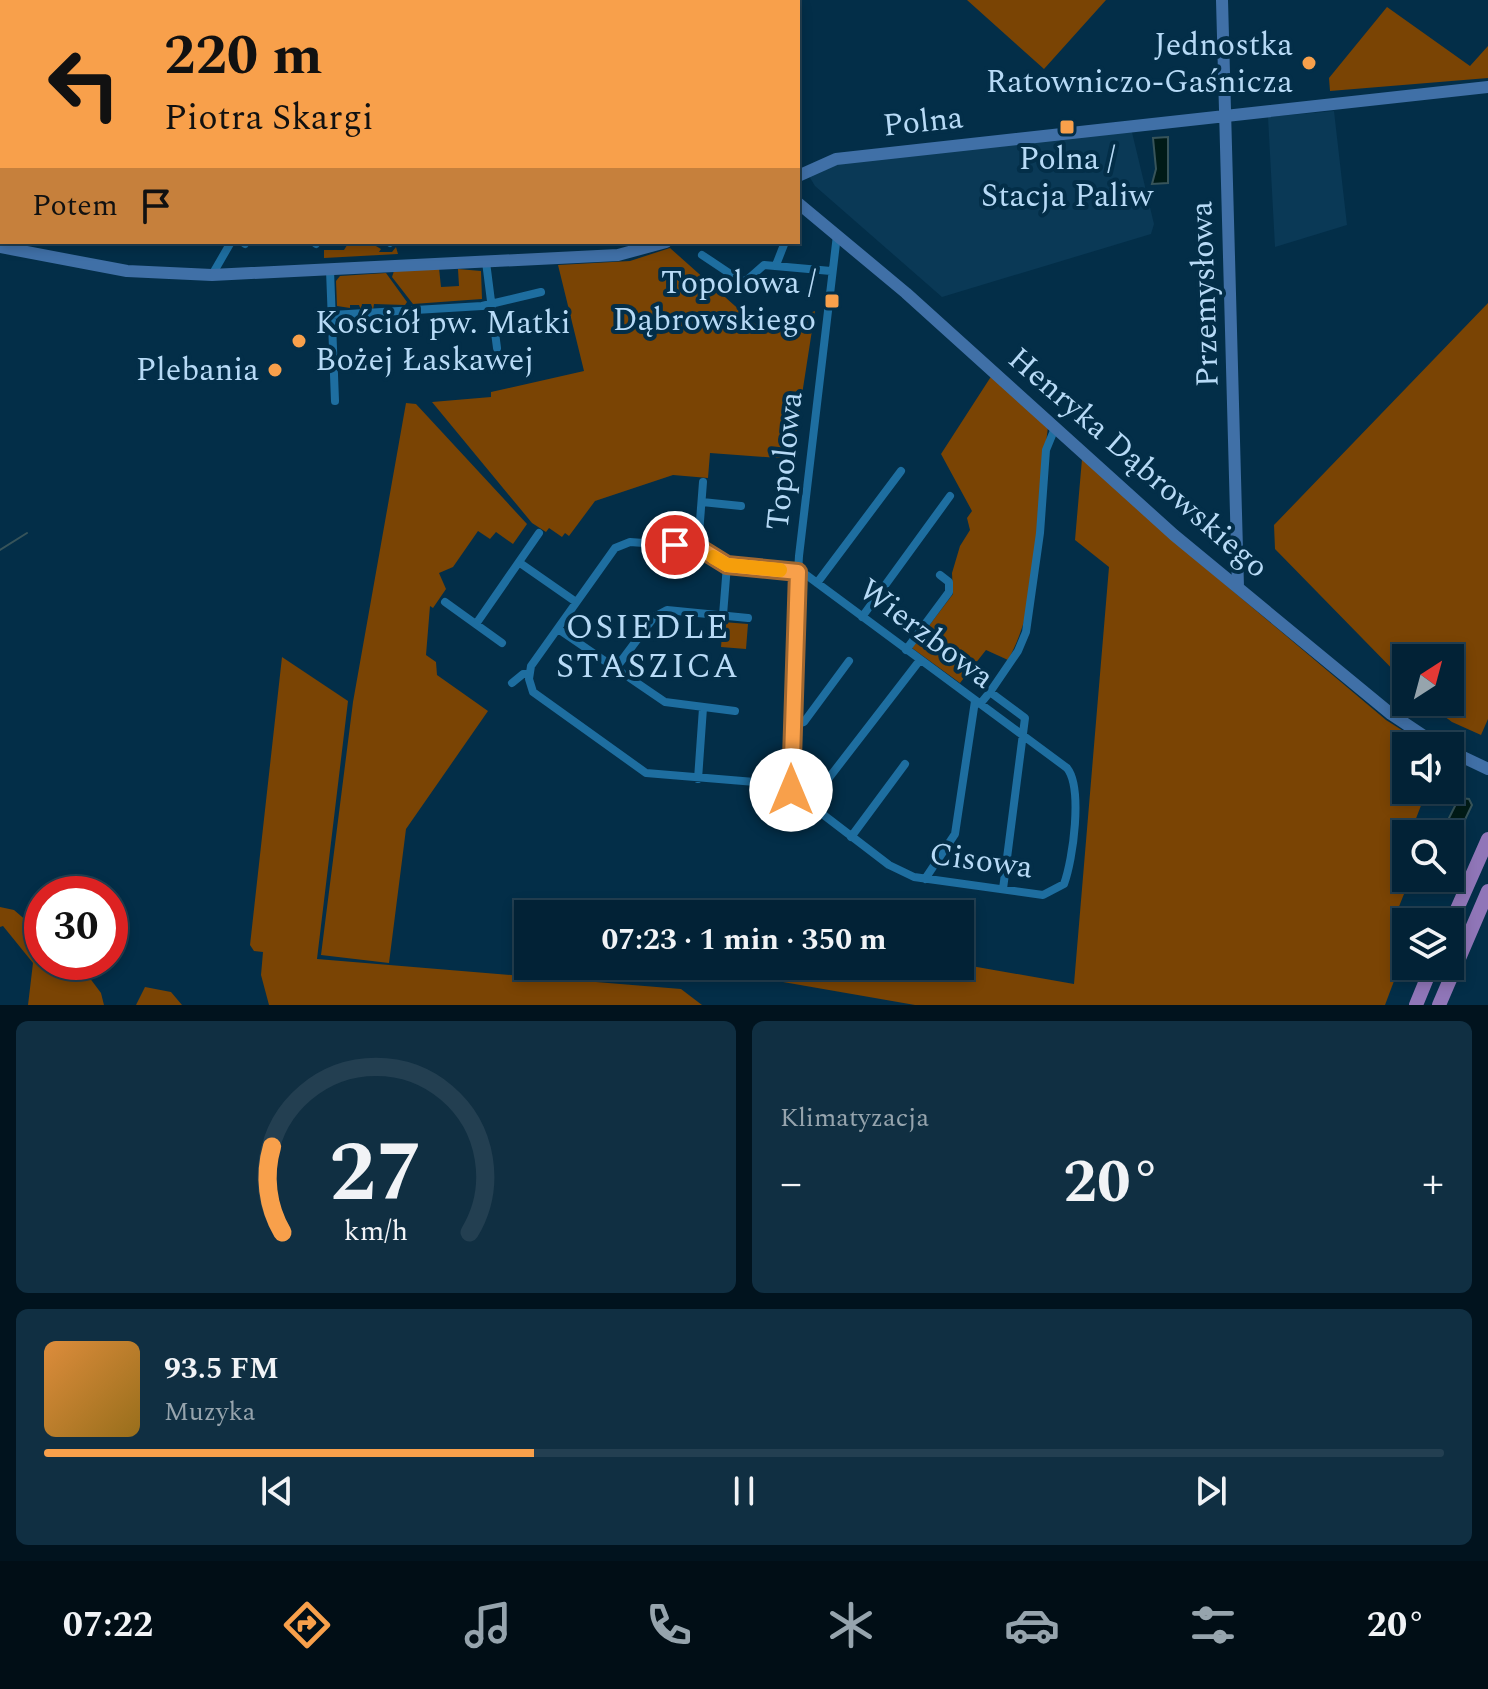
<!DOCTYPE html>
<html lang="pl">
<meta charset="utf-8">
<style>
:root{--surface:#022236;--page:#102f42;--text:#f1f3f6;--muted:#96a4ad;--line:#233f51;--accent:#f8a04b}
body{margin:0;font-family:Spectral,serif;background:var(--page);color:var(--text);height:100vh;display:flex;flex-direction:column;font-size:30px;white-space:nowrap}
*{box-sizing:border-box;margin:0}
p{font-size:26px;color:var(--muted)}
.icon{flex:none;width:44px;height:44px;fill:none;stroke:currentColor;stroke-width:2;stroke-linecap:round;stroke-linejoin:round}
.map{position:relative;height:1005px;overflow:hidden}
.side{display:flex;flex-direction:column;gap:16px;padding:16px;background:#01131e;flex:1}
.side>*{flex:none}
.top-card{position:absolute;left:0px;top:0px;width:800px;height:244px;box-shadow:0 4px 12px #0003,0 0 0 2px var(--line);background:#f8a04b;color:#111;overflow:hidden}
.needle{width:52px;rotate:36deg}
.fabs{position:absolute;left:1392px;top:644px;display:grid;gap:16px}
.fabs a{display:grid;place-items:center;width:72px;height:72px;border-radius:0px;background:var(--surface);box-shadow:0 4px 12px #0003,0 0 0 2px var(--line);font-size:40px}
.speed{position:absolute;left:24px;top:876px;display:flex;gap:16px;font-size:40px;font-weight:700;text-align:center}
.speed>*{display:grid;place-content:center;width:104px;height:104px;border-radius:50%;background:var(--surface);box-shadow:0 4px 12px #0003,0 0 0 2px var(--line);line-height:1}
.speed .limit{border:12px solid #d22;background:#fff;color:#111}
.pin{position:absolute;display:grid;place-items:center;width:68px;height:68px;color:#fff;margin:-34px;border:4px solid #fff;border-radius:50%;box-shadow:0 2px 8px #0007}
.me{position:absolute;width:88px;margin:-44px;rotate:0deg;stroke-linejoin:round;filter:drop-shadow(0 0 6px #0008)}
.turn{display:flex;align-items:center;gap:28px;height:168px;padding:0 32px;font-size:36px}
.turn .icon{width:104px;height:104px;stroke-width:2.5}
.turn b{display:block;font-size:56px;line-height:68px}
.then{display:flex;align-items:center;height:76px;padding:0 32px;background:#0003;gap:16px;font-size:30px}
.big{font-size:60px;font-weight:700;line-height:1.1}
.side .card{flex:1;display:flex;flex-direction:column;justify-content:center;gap:12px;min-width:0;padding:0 28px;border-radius:12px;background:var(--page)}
.side .dial{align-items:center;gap:0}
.dial svg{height:208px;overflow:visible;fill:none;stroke:var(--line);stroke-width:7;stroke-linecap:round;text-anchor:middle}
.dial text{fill:var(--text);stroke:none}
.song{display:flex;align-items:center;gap:24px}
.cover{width:96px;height:96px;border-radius:12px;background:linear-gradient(135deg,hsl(30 70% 55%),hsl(40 70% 35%))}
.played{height:8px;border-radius:4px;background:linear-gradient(90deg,var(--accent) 35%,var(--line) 35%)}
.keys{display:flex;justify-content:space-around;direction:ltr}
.heat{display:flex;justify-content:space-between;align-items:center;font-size:44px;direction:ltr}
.side .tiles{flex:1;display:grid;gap:16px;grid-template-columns:1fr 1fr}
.card:last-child{grid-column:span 2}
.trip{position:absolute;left:514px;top:900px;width:460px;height:80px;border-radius:0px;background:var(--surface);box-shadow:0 4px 12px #0003,0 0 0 2px var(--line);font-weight:700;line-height:80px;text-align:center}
.menu{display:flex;height:128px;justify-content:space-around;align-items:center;background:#010e16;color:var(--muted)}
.menu .icon{width:56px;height:56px}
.menu .selected{color:var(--accent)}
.menu b{font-size:36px;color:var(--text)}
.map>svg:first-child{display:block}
.built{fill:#0a3956}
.green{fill:#7a4404}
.water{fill:#001b17;stroke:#37545a;stroke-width:2}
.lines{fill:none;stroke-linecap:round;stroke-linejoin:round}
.stream{stroke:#37545a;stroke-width:2}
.street{stroke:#1e6ea0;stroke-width:8}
.secondary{stroke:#4070a7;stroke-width:12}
.highway{stroke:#9076b8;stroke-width:14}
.route-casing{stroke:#a16831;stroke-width:20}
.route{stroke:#f8a04b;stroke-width:14}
.slow{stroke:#f59e0b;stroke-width:14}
.poi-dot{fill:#f8a04b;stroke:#032e48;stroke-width:3}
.labels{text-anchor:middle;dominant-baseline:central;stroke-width:8;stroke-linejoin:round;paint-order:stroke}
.poi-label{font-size:32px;fill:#b7daf6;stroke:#032e48;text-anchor:end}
.street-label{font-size:32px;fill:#b7daf6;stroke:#032e48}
.neighbourhood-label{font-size:34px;letter-spacing:2px;fill:#b7daf6;stroke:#032e48}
</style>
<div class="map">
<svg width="1488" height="1005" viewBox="0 0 1488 1005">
<rect width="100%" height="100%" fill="#032e48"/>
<path class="built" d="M 0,0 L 80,0 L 2,2 L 2,232 Z
M 1334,111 L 1347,225 L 1275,247 L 1268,117 Z
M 1130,124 L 1154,224 L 1151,234 L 942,297 L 815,186 L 809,176 L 813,166 Z"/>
<path class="green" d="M 967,0 L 1106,0 L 1044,69 Z
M 1387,7 L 1470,66 L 1488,46 L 1488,78 L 1330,91 L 1329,78 Z
M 349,242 L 369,242 L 381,249 L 379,252 L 392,252 L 396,247 L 398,254 L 324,258 L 324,250 L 344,250 Z
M 670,248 L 762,330 L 815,311 L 792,459 L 710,453 L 708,478 L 673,475 L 595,501 L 569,536 L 565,533 L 562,537 L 549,528 L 546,532 L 532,523 L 432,402 L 491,397 L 491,392 L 584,371 L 558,265 L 630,261 Z
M 439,268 L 441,287 L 459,286 L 458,269 L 481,271 L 482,299 L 413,304 L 392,277 L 394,271 Z
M 386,273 L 407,302 L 405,305 L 374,304 L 373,310 L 371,304 L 362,304 L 361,310 L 359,305 L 350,305 L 350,308 L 337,306 L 336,281 L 340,276 Z
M 1488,303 L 1488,719 L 1481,735 L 1452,722 L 1425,702 L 1450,702 L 1450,658 L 1406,658 L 1406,683 L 1275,549 L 1274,525 Z
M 992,375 L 1048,427 C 1038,499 1044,596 1008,660 L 986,650 L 960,683 L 912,648 L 953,594 L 952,573 L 960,546 L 970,530 L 967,518 L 972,511 L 941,454 Z
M 406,403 L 416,404 L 527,524 L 513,544 L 496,532 L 490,539 L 478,531 L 453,567 L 439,573 L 446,589 L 433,608 L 430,606 L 426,655 L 436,662 L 437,675 L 488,711 L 406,829 L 389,963 L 321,955 L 353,702 Z
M 1082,459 L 1171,539 L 1386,720 L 1427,746 L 1406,746 L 1406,790 L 1427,790 L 1410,834 L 1406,834 L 1402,858 L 1406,889 L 1396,914 L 1406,924 L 1406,949 L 1385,1005 L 915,1005 L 783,982 L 792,966 L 960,964 L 1074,984 L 1109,567 L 1075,540 Z
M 723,622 L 748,624 L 746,649 L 721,647 Z
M 282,657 L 348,701 L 317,959 L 681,989 L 702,1005 L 269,1005 L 261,975 L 263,952 L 254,951 L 250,945 Z
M 0,907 L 14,910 L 42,934 L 42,962 L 80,965 L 101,993 L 104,1005 L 28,1005 L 33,963 L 3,926 L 0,927 Z
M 145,987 L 171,992 L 182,1005 L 136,1005 Z"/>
<path class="water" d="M 1168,137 L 1168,183 L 1152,184 L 1156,169 L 1153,138 Z
M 1459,798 L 1469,799 L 1472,805 L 1450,851 L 1450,834 L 1441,834 Z"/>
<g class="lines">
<path class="stream" d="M 0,550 L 27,533"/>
<path class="street" d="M 370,0 L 373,2
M 109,2 L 109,0
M 503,2 L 505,0
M 635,2 L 637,0
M 390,243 L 391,242
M 245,244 L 246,242
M 316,244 L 317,242
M 702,255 L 741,281 L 747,280 L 764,265 L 831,271
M 486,262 L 497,348
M 776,265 L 785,242
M 330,270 L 335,401
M 212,275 L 231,242
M 332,315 L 482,306 L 541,292
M 702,502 L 741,506
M 698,547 L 703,482
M 520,563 L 576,602
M 817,583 L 901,471
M 445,602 L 502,643
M 723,615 L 727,565
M 862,617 L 950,496
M 476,624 L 539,533
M 558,629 L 665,702 L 735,711
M 906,650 L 949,592 L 949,582 L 940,575
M 616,668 L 654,617 L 667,610 L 748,618
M 512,683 L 523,674 L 529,674
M 990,692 L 1018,651 L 1026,632 L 1040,533 L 1046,450 L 1055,428
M 980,704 L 990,692 L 1025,718 L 1003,889
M 792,726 L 804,722 L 849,661
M 698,779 L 703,708
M 790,785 L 646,773 L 533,692 L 529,679 L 531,666 L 615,548 L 630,542 L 698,547 L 727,565 L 798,572 L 805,574 L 1067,768 C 1083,788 1073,860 1064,884 L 1043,895 L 914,877 L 889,865 L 791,790 L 798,572 L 799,556 L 837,235
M 808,805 L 920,660
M 851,837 L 905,764
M 925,879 L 955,834 L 975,701"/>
<path class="secondary" d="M 589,0 L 591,2
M 1222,0 L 1238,587
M 798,176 L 836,159 L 1488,87
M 798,203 L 906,293 L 1174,535 L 1391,714 L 1439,746
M 0,247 L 127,271 L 212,275 L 618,255 L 666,242
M 1450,751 L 1488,769"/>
<path class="highway" d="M 1450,925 L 1488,839
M 1416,1005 L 1432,966
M 1439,1005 L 1488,891"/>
</g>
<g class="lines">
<g class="route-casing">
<path id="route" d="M 675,545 L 698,547 L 727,565 L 798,572 L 791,790"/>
</g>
<use href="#route" class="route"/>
<path class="slow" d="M 713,557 L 727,565 L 780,570"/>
</g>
<g class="poi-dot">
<circle cx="1309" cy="63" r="8"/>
<rect x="1059" y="119" width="16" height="16" rx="4"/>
<rect x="824" y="293" width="16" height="16" rx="4"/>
<circle cx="299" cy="341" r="8"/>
<circle cx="275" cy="370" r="8"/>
</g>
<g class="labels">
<g class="poi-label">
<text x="1293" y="45">Jednostka<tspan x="1293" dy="37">Ratowniczo-Gaśnicza</tspan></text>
<text x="1067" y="159" text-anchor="middle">Polna /<tspan x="1067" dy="37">Stacja Paliw</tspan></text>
<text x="816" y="283">Topolowa /<tspan x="816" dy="37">Dąbrowskiego</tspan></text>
<text x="315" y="323" text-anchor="start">Kościół pw. Matki<tspan x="315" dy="37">Bożej Łaskawej</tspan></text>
<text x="259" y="370">Plebania</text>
</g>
<g class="street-label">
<text transform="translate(923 122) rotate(-6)">Polna</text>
<text transform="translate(1205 294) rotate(-92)">Przemysłowa</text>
<text transform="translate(785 461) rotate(-84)">Topolowa</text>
<text transform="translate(1138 463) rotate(41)">Henryka Dąbrowskiego</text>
<text transform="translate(926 634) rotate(37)">Wierzbowa</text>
<text transform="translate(981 861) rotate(8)">Cisowa</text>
</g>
<g class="neighbourhood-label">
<text x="648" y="628">OSIEDLE<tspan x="648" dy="39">STASZICA</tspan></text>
</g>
</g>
</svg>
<div class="fabs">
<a><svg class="needle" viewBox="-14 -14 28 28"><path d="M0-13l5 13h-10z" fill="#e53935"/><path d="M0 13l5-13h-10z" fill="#96a4ad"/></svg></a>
<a><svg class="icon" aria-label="sound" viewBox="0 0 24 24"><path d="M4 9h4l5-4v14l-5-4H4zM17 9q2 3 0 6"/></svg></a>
<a><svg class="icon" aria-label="search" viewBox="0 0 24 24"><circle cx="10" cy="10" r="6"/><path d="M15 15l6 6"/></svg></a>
<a><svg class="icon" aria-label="layers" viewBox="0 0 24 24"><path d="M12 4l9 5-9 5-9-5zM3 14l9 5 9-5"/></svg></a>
</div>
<div class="speed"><div class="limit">30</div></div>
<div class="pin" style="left:675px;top:545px;background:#d93025"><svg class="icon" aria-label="arrive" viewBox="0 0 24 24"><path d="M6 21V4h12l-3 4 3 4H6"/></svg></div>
<svg class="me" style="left:791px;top:790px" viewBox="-20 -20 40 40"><circle r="19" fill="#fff"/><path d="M0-13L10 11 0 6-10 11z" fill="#f8a04b"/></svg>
<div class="trip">07:23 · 1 min · 350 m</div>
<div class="top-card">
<div class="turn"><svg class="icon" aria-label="left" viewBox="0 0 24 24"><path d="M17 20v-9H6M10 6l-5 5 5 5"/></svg><div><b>220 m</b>Piotra Skargi</div></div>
<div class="then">Potem<svg class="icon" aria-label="arrive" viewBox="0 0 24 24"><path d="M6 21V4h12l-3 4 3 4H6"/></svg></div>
</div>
</div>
<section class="side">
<div class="tiles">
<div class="card dial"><svg viewBox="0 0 100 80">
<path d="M14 69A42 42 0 1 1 86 69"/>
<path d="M14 69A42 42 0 0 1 10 36" stroke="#f8a04b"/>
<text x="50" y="56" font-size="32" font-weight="700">27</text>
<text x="50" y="72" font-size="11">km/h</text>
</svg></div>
<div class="card"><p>Klimatyzacja</p>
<div class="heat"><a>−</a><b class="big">20°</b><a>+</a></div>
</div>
<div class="card">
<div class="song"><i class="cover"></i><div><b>93.5 FM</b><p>Muzyka</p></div></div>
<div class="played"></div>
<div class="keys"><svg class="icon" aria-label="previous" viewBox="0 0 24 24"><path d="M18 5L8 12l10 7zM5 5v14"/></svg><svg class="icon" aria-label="pause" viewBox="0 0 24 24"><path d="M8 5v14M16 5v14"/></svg><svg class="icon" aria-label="next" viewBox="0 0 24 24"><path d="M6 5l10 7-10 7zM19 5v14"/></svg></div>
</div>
</div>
</section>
<nav class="menu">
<b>07:22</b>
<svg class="icon selected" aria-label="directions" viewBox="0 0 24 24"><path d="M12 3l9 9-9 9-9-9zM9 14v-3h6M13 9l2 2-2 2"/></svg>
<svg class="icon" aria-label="music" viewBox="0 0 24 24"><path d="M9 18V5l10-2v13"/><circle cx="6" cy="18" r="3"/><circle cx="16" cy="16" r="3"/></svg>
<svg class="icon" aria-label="phone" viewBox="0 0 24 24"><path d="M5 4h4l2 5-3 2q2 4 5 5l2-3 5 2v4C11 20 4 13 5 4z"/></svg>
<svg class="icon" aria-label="climate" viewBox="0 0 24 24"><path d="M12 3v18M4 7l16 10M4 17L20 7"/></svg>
<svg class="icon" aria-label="car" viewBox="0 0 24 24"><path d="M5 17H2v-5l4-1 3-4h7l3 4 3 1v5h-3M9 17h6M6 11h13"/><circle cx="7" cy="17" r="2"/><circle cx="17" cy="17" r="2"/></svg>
<svg class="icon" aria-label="filters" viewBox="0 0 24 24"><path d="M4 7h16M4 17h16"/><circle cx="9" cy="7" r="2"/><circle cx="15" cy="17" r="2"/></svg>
<b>20°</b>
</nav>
